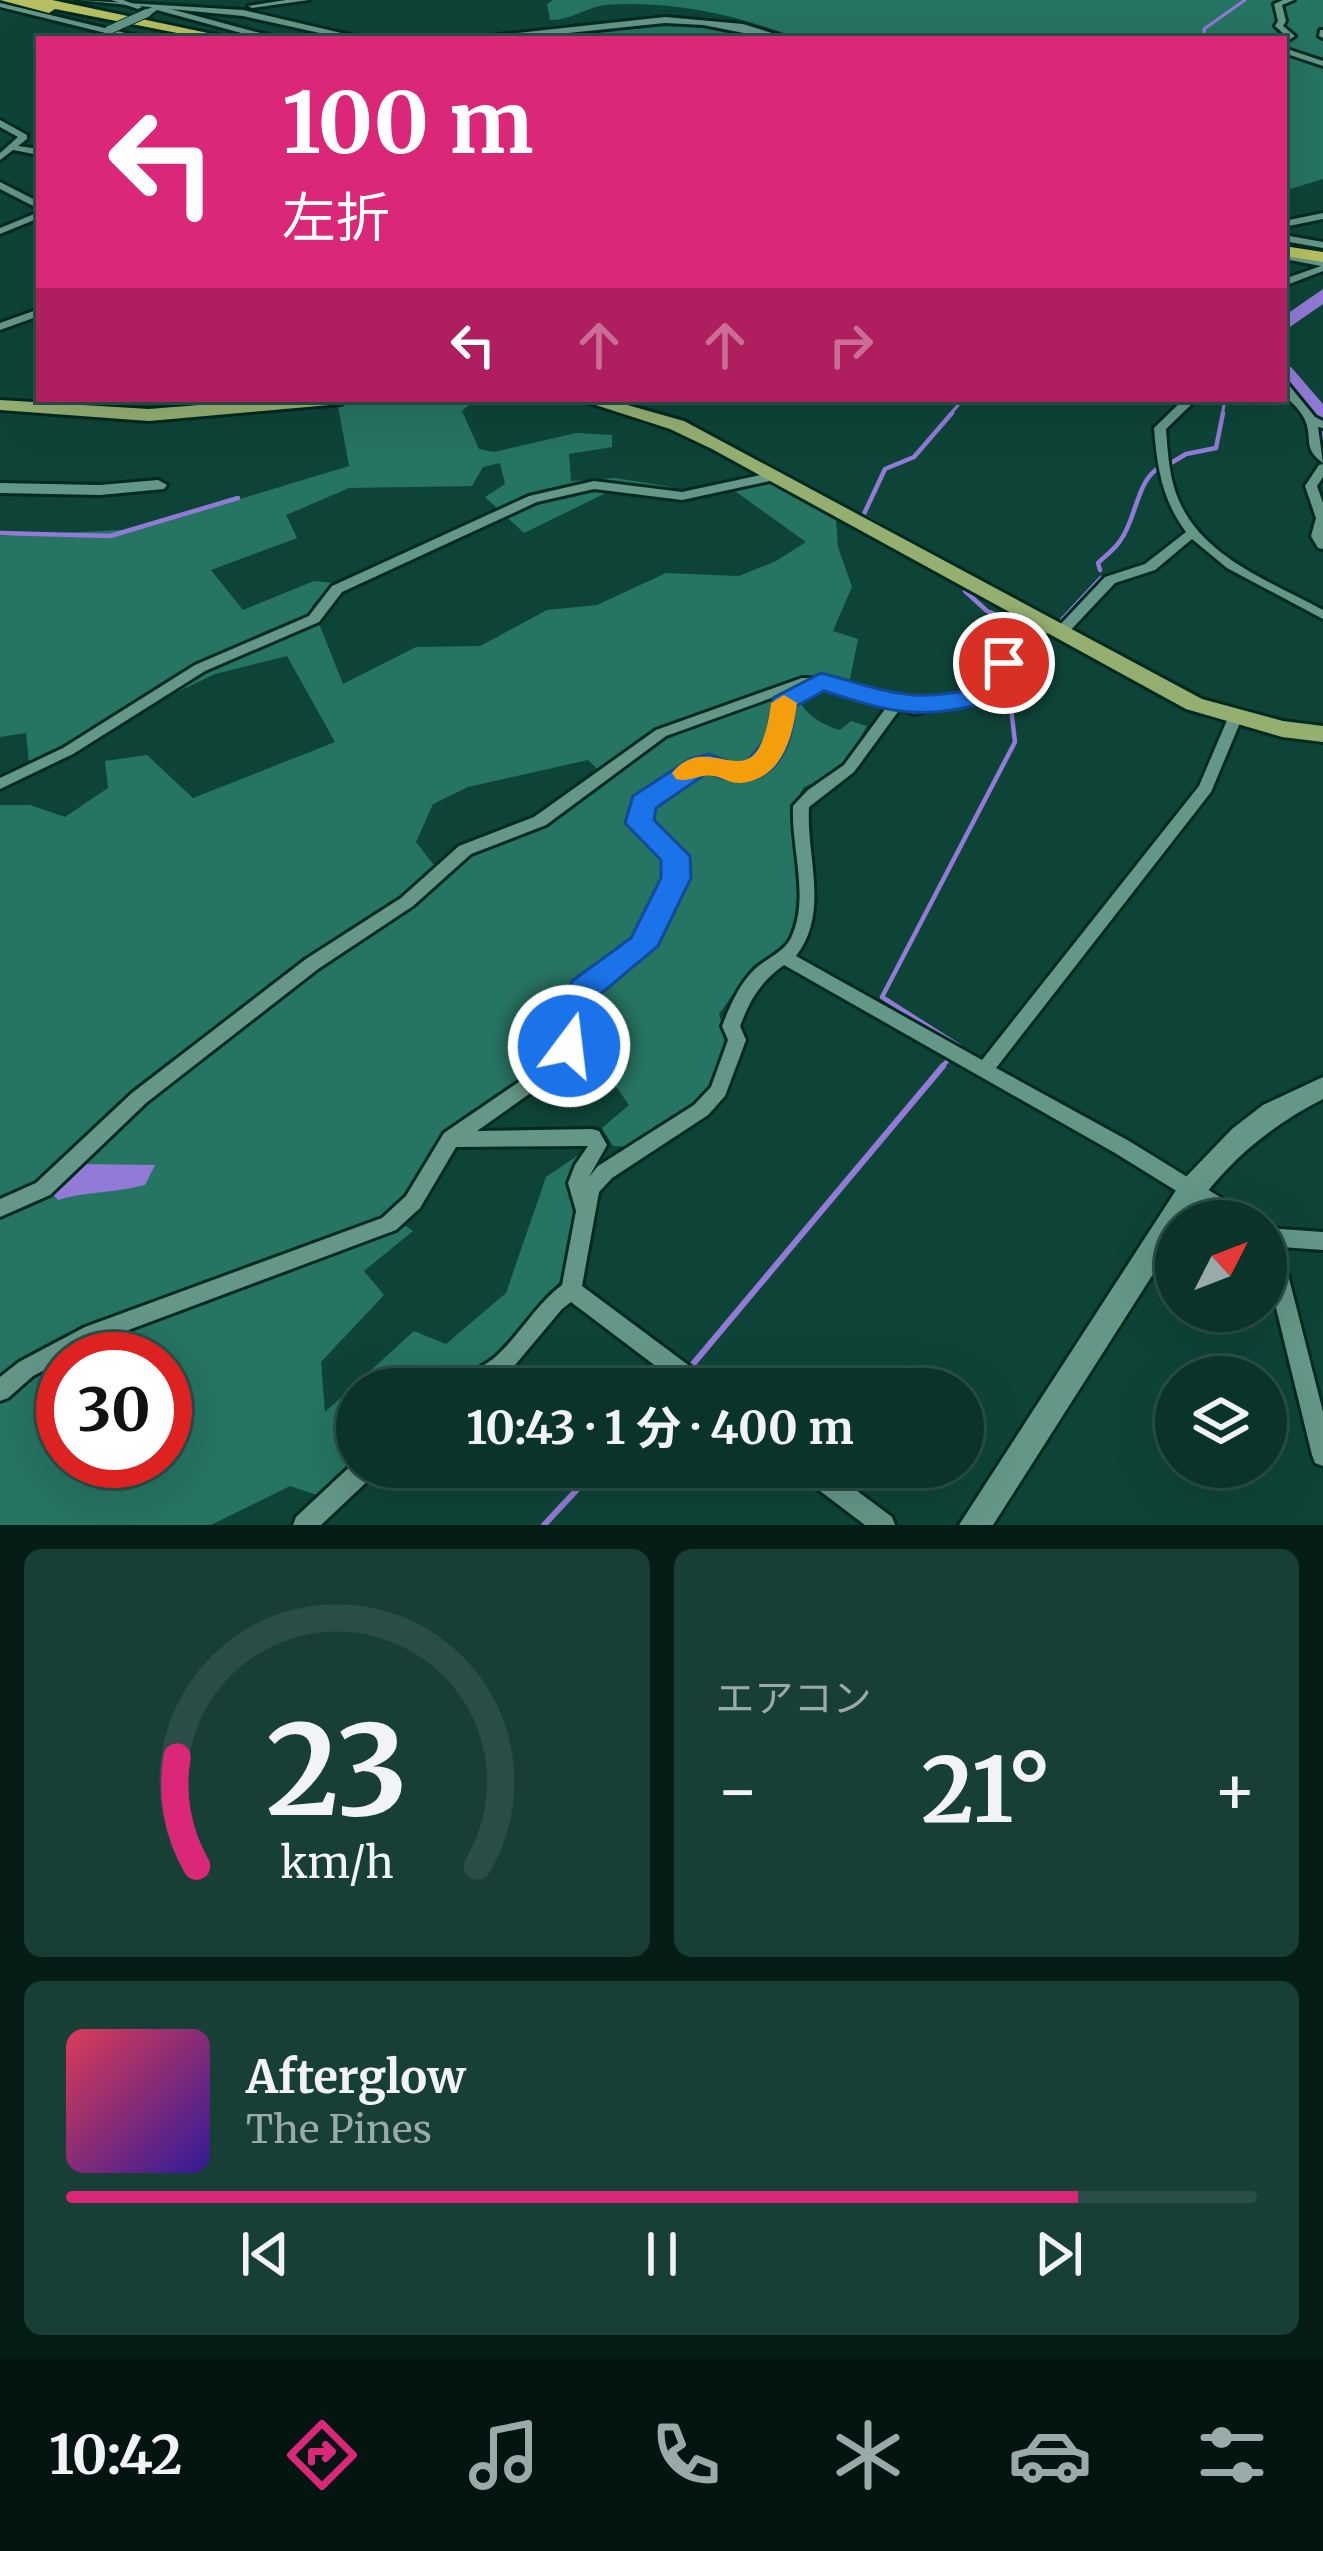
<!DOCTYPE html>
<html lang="ja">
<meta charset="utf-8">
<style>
:root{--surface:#0a332a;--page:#183f36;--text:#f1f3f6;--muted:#99aaa8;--line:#2a4e47;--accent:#db2777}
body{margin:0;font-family:Merriweather,"Noto Sans JP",serif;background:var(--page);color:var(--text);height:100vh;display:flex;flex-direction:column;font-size:45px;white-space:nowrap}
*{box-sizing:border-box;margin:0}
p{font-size:39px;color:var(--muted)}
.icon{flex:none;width:66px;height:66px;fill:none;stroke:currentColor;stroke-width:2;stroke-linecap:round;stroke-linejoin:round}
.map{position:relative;height:1525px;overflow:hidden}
.details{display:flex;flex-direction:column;gap:24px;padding:24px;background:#061c17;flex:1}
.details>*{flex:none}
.hud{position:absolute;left:36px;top:36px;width:1251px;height:366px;border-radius:0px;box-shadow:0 12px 48px #0002,0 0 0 3px var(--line);background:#db2777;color:#fff;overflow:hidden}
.needle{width:78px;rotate:48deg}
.buttons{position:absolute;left:1155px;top:1200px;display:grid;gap:24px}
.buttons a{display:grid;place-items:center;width:132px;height:132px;border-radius:50%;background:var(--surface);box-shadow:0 12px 48px #0002,0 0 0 3px var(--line);font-size:60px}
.speed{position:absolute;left:36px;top:1332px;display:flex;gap:24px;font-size:60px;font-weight:700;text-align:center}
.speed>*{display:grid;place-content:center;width:156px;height:156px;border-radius:50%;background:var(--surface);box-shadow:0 12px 48px #0002,0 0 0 3px var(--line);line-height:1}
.speed .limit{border:18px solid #d22;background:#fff;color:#111}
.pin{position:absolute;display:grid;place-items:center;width:102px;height:102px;color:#fff;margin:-51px;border:6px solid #fff;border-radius:50%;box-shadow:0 3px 12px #0007}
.me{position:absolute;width:132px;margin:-66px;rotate:15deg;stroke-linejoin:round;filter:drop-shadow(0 0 9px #0008)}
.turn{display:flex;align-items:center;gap:42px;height:252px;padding:0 48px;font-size:54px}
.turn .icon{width:156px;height:156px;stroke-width:2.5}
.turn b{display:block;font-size:84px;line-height:102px}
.lanes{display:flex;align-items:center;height:114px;padding:0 48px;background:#0003;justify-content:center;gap:60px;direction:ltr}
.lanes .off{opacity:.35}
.big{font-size:90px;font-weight:700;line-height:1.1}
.details .card{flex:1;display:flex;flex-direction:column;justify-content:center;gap:18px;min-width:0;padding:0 42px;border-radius:18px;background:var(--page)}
.details .dial{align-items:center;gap:0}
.dial svg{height:312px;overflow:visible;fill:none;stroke:var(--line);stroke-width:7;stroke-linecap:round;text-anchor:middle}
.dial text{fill:var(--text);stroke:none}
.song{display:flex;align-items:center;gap:36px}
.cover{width:144px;height:144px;border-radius:18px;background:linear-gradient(135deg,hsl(350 70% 55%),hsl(250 70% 35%))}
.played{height:12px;border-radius:6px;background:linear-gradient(90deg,var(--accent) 85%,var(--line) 85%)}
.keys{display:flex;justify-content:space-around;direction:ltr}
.heat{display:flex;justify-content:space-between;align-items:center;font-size:66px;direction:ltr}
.details .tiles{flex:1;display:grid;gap:24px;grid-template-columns:1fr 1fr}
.card:last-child{grid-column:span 2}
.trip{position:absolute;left:336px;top:1368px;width:648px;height:120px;border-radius:60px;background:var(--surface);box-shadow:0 12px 48px #0002,0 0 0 3px var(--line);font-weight:700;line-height:120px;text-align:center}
.dock{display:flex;height:192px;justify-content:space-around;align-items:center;background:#041411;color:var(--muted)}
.dock .icon{width:84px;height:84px}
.dock .active{color:var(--accent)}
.dock b{font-size:54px;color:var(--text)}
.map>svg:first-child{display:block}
.green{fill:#267462;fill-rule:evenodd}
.water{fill:#927ad6}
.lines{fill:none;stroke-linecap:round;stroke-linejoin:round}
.stream-far2{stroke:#927ad6;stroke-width:3}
.stream-far1{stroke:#927ad6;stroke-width:4.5}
.stream{stroke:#927ad6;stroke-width:6}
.river{fill:#927ad6;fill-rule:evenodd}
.street-casing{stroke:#002920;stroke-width:6}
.secondary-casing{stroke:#002920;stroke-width:6}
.primary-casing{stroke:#002920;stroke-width:6}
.highway-casing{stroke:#002920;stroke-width:6}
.street{fill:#649788;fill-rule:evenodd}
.secondary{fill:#649788;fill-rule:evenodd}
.primary{fill:#95af71;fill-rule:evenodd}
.highway{fill:#b6bf62;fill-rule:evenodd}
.street-bridge-casing{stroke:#002920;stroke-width:10;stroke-linecap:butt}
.street-bridge{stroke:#649788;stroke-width:8}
.route{fill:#1a73e8;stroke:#114b97;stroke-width:3}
.slow{fill:#f59e0b}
</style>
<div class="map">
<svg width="1323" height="1525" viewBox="0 0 1323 1525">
<rect width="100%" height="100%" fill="#0e4438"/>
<path class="green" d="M 553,0 L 1323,0 L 1323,179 L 1284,191 L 1284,39 L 800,39 C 737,15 673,0 604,5 C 585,8 570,21 550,20 L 547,4 Z
M 653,15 L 730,22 L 776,39 L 529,39 Z
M 403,399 L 473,402 L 462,411 L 479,449 L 494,452 L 576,433 L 612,435 L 612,447 L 569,454 L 571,481 L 615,478 L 671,487 L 678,502 L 606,493 L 524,533 L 485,497 L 505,484 L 500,463 L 483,467 L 472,486 L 349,488 L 286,515 L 297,538 L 211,570 L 243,610 L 314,581 L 334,583 L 312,606 L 343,684 L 416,647 L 480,646 L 547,610 L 597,605 L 666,573 L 739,576 L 776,561 L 806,542 L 732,489 L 771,484 L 836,519 L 838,547 L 852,587 L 833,631 L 858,639 L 850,679 L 828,677 L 796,692 C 803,714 818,723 840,730 L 851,721 L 867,726 L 847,761 L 825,779 L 804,787 L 793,806 L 803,889 L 798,925 L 787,945 L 753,966 L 719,1014 C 742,1084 683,1111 634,1147 L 613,1146 L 602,1128 L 629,1105 L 617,1088 L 540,1074 L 438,1139 L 399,1221 L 413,1231 L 364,1271 L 384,1295 L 321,1362 L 325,1412 L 414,1331 L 446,1344 L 506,1293 L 546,1177 L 580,1154 L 595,1171 L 572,1269 L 549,1293 L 509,1349 L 446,1389 L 357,1389 L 357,1461 L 317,1495 L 290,1486 L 211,1525 L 0,1525 L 0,805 L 30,805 L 65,817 L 108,788 L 105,761 L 147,755 L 193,798 L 335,742 L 287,656 L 215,674 L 29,763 L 26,733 L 0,737 L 0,536 L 141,529 L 349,466 L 338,406 ZM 588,760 L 607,778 C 564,808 485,865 433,864 L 416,842 L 433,804 L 468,787 ZM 63,1359 L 165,1359 L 165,1461 L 63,1461 Z"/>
<path class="water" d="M 83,1164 L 155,1165 L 145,1185 C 115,1193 87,1191 58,1200 L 52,1193 Z"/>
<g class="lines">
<path class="stream-far2" d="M 1205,39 L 1204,29 L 1245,0
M 949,416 L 963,399
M 1222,416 L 1225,399"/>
<path class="stream-far1" d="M 1171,463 L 1186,454 L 1216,448 L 1223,413
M 0,533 L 110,536 L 238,498
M 938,558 L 863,516 L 885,469 L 914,457 L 952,413
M 1100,570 L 1098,563 C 1105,556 1115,549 1120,541 C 1136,520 1136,484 1157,469
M 965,591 L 987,611 L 1033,629
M 1060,622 L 1101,578
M 959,1046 L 882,997 L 1015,742 L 1009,691 L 1016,661 L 1046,636
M 940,1069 L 948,1060"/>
<path class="stream" d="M 693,1364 L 943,1066
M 544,1525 L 598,1467"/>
<path class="river" d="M 1323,289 L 1323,304 L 1284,331 L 1284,316 Z
M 1284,365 L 1291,367 L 1323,404 L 1323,448 L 1312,442 C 1311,402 1284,400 1284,365 Z"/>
<g class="street-casing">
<path id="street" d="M 111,0 L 123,0 L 142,7 L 138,9 Z
M 286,0 L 309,0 L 252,8 L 248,6 Z
M 1283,0 L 1294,0 L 1282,5 L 1286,21 L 1283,26 L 1295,36 L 1284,43 L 1284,39 L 1282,39 L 1286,36 L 1275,26 L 1278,21 L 1274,4 Z
M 0,3 L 142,37 L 143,39 L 130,39 L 0,7 Z
M 156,5 L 275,37 L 276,39 L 263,39 L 157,10 L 150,15 L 144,15 L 144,11 Z
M 1320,30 L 1323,30 L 1323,38 L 1319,36 Z
M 1284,48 L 1323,61 L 1323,66 L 1284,53 Z
M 0,120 L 27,135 L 27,139 L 18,146 L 39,149 L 39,155 L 13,150 L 0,160 L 0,153 L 18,137 L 0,127 Z
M 0,182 L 39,202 L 39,209 L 0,189 Z
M 39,212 L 39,218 L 0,234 L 0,228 Z
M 1323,213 L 1323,219 L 1284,227 L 1284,221 Z
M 1284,235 L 1323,242 L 1323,248 L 1284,241 Z
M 1284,253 L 1323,260 L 1323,271 L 1284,286 L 1284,279 L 1321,266 L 1284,259 Z
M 39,309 L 39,316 L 0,330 L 0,323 Z
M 1284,383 L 1288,384 L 1315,417 L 1323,421 L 1323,428 L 1318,427 L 1323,463 C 1301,447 1314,437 1304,418 C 1296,402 1284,402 1284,383 Z
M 1184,399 L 1197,399 L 1166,429 C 1168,454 1169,480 1180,503 C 1206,559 1272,582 1323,610 L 1323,619 L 1227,568 L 1192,539 L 1155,570 L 1115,583 L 1066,635 L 1056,635 L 1054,632 L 1056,629 L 1105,577 L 1145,564 L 1186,532 C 1162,500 1157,467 1154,428 Z
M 1323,464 L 1323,477 L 1317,486 L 1323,503 L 1323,549 L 1318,548 L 1311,536 L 1316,518 L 1305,486 L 1319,465 Z
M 775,472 L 781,476 L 779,479 L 682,500 L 594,489 L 537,502 L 342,592 L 319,622 L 205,671 L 73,754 L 0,789 L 0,778 L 63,748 L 195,665 L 309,616 L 332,586 L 529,496 L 594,481 L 682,492 Z
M 1048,621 L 1053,622 L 1055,625 L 1053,628 L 1010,665 L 993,697 L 914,714 L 900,709 L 854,772 L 809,807 C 806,857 830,912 796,956 L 982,1060 L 1199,786 L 1228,718 L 1235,713 L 1240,715 L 1242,718 L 1211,792 L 996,1068 L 1129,1141 L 1249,1215 L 1252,1221 L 1225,1221 L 1115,1153 L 784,965 C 761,981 750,1000 740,1026 L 746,1040 L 725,1096 L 708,1115 L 612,1178 L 599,1192 L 582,1286 L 711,1382 L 714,1389 L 686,1389 L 571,1302 L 562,1309 L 510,1371 L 483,1389 L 454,1389 C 463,1374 480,1369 493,1359 C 519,1337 535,1305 562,1285 L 576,1211 L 568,1183 L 575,1165 L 588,1146 L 456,1147 L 420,1208 L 396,1230 L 99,1341 L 33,1376 L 8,1398 L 0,1401 L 0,1377 L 19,1362 L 85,1327 L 382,1218 L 406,1196 L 444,1133 L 554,1058 L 561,1045 L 577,985 L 637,942 L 668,878 L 670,866 L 632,823 L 638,799 L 695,761 L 709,758 L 739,770 C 770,756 771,734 776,704 L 799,688 L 666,736 L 546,825 L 471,854 L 413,906 L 318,969 L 146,1103 L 50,1195 L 0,1217 L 0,1199 L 36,1183 L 132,1093 L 306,959 L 401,898 L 459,846 L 534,817 L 656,730 L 802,678 L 838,679 L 915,704 L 983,691 L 999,660 L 1043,622 ZM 819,687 L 837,687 L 888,705 L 844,765 L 808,790 L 793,806 C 791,848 810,898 791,938 C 784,952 767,958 755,969 C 739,984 730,1006 722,1026 L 728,1040 L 711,1087 L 694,1105 L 598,1166 L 589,1177 L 607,1145 L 599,1131 L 592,1129 L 477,1131 L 566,1068 L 579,1046 L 591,993 L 649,950 L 651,946 L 684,878 L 686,865 L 648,822 L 650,805 L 705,769 L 738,780 C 779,768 784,746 790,706 Z
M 1266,1228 L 1323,1232 L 1323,1250 L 1281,1247 L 1323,1412 L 1323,1466 L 1315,1463 L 1312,1455 L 1266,1267 Z
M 357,1460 L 357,1467 L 377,1467 L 374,1475 L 321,1525 L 293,1525 L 296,1517 Z
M 796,1467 L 825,1467 L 892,1517 L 895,1525 L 865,1525 L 799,1475 Z"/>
</g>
<g class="secondary-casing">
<path id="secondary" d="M 77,0 L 243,10 L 367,39 L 347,39 L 243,16 Z
M 665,17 L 743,24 L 791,39 L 774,39 L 703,25 L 665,23 L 510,39 L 463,39 Z
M 158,480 L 167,485 L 164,489 L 100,495 L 0,493 L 0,483 L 100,485 Z
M 1323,1077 L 1323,1099 C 1266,1128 1221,1167 1186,1221 L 1176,1221 L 1176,1238 L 993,1525 L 959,1525 L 1182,1181 L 1232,1129 L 1263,1105 Z"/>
</g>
<g class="primary-casing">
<path id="primary" d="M 276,399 L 350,399 L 341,404 L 149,421 L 0,410 L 0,400 L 149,409 Z
M 577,399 L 606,399 L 684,421 L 1202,699 L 1283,721 L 1323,726 L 1323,742 L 1282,737 L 1186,709 L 712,449 L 670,429 Z"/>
</g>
<g class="highway-casing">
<path id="highway" d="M 0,0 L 52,0 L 236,39 L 208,39 L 55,9 L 49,13 Z
M 1284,246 L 1323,252 L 1323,262 L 1284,256 Z"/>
</g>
<use href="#street" class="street"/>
<use href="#secondary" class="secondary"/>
<use href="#primary" class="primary"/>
<use href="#highway" class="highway"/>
<g class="street-bridge-casing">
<path id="street-bridge" d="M 109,30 L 147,13"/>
</g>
<use href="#street-bridge" class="street-bridge"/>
</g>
<path class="route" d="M 1004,655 L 1017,663 L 998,700 C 921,720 899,715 824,691 L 795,707 C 791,762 764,796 707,773 L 656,808 L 654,820 L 690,856 L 691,878 L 658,946 L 598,996 L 581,1056 L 569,1059 L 558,1056 L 553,1046 L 572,981 L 631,938 L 661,878 L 661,860 L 625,823 L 633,796 L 690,759 L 709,754 L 738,765 L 747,762 L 766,738 L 773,698 L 821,673 C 889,691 907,704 979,688 L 995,657 Z"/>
<path class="slow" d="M 784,695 L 797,703 C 793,737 782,779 741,783 C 730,784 723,777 713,776 C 700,773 690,783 676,779 L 672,773 C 712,724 757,812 771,703 Z"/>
</svg>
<div class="buttons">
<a><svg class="needle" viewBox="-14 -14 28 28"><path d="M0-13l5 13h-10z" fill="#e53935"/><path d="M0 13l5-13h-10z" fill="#99aaa8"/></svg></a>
<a><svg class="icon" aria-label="layers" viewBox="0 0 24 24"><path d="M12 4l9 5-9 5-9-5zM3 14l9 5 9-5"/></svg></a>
</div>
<div class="speed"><div class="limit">30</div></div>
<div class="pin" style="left:1004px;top:663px;background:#d93025"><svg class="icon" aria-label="arrive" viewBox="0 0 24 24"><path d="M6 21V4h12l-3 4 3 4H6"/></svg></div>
<svg class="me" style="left:569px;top:1046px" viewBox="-20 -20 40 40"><circle r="17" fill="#1a73e8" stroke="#fff" stroke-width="3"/><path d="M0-11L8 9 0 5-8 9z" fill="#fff"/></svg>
<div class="trip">10:43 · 1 分 · 400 m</div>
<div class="hud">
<div class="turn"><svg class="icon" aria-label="left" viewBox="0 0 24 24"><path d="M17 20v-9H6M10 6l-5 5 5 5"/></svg><div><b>100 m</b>左折</div></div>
<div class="lanes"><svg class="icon" aria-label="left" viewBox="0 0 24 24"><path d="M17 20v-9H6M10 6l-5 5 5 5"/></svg><svg class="icon off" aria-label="ahead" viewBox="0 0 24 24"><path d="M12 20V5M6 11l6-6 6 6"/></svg><svg class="icon off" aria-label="ahead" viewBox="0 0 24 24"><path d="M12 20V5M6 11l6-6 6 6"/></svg><svg class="icon off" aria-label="right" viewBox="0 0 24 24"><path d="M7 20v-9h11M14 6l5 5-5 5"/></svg></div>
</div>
</div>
<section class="details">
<div class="tiles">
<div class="card dial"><svg viewBox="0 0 100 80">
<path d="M14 69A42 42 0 1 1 86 69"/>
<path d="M14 69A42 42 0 0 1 9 41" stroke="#db2777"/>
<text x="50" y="56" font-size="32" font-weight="700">23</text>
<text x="50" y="72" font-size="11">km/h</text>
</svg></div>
<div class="card"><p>エアコン</p>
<div class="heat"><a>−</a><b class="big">21°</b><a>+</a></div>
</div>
<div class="card">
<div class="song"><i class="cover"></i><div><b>Afterglow</b><p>The Pines</p></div></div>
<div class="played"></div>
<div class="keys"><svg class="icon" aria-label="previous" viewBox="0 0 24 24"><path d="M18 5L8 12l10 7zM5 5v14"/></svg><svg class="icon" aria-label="pause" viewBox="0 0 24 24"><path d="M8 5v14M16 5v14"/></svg><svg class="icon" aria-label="next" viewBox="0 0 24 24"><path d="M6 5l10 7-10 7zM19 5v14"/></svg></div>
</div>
</div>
</section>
<nav class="dock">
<b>10:42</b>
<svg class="icon active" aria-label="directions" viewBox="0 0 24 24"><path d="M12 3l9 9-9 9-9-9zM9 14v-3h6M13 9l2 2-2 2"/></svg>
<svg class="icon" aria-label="music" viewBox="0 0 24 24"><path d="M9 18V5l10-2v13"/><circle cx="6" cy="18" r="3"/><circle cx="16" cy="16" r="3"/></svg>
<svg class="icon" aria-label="phone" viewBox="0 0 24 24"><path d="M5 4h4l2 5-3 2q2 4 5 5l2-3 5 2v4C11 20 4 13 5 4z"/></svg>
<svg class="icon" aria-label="climate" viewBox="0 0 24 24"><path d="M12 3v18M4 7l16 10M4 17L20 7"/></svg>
<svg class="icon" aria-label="car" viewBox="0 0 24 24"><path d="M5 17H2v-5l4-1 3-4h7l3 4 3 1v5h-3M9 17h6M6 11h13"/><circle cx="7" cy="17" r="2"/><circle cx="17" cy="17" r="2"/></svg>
<svg class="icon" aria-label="filters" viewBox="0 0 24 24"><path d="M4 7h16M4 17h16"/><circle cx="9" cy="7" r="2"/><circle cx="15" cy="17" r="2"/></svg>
</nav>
